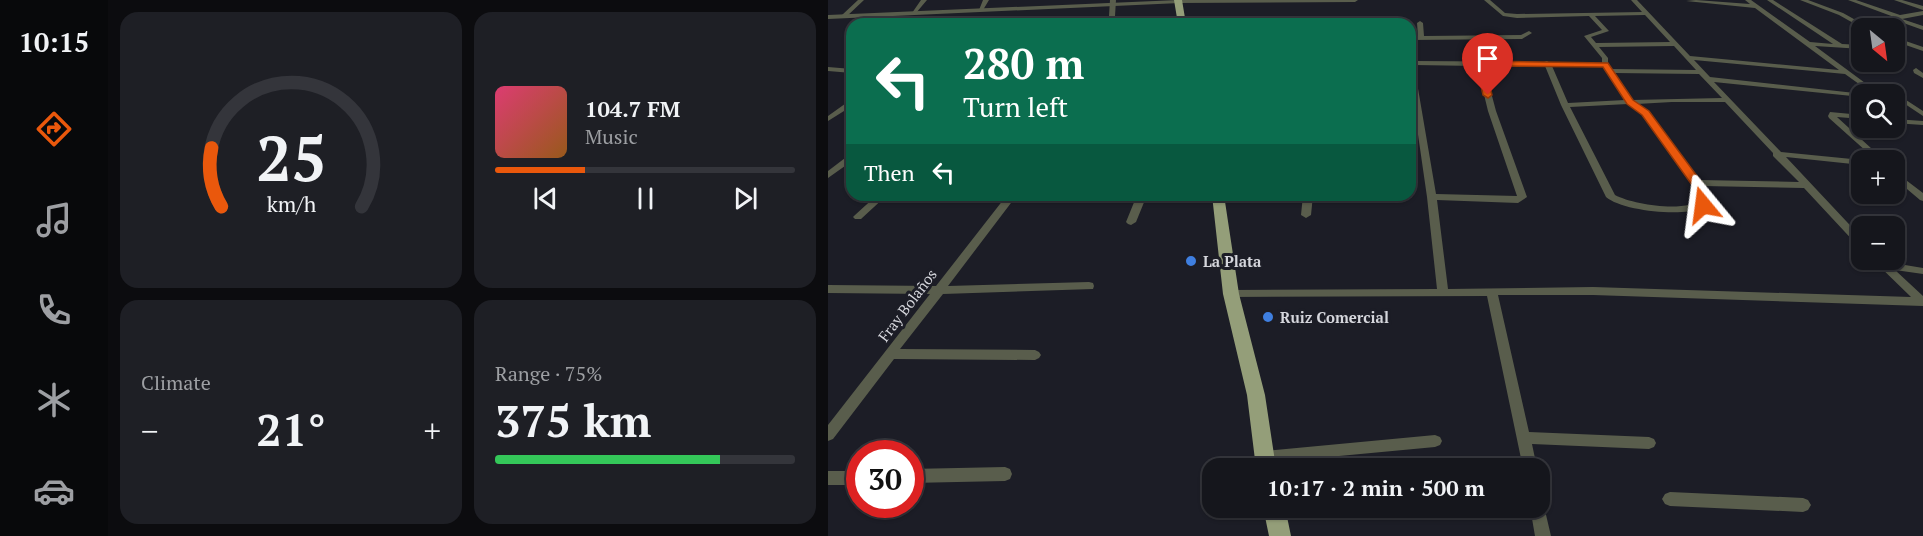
<!DOCTYPE html>
<meta charset="utf-8">
<style>
:root{--surface:#15161c;--page:#1e1f25;--text:#f1f3f6;--muted:#9d9fa3;--line:#34353b;--accent:#ea580c}
body{margin:0;font-family:"PT Serif",serif;background:var(--page);color:var(--text);height:100vh;display:flex;flex-direction:column;font-size:22px;white-space:nowrap}
*{box-sizing:border-box;margin:0}
p{font-size:20px;color:var(--muted)}
.icon{flex:none;width:33px;height:33px;fill:none;stroke:currentColor;stroke-width:2;stroke-linecap:round;stroke-linejoin:round}
.map{position:relative;flex:1;overflow:hidden}
.side{display:flex;flex-direction:column;gap:12px;padding:12px;background:#0c0c0f;width:720px}
.side>*{flex:none}
.banner{position:absolute;left:18px;top:18px;width:570px;height:183px;border-radius:18px;box-shadow:0 2px 4px #0004,0 0 0 2px var(--line);background:#0b6e4f;color:#fff;overflow:hidden}
.needle{width:39px;rotate:151deg}
.buttons{position:absolute;left:1023px;top:18px;display:grid;gap:12px}
.buttons a{display:grid;place-items:center;width:54px;height:54px;border-radius:12px;background:var(--surface);box-shadow:0 2px 4px #0004,0 0 0 2px var(--line);font-size:30px}
.speed{position:absolute;left:18px;top:440px;display:flex;gap:12px;font-size:30px;font-weight:700;text-align:center}
.speed>*{display:grid;place-content:center;width:78px;height:78px;border-radius:50%;background:var(--surface);box-shadow:0 2px 4px #0004,0 0 0 2px var(--line);line-height:1}
.speed .limit{border:9px solid #d22;background:#fff;color:#111}
.pin{position:absolute;display:grid;place-items:center;width:51px;height:51px;color:#fff;margin:-62px -26px;border-radius:50% 50% 50% 0;rotate:-45deg;box-shadow:0 0 6px #0007}
.pin .icon{rotate:45deg}
.me{position:absolute;width:66px;margin:-33px;rotate:344deg;stroke-linejoin:round;filter:drop-shadow(0 0 4px #0008)}
.turn{display:flex;align-items:center;gap:21px;height:126px;padding:0 18px;font-size:27px}
.turn .icon{width:78px;height:78px;stroke-width:2.5}
.turn b{display:block;font-size:42px;line-height:51px}
.then{display:flex;align-items:center;height:57px;padding:0 18px;background:#0003;gap:12px;font-size:22px}
.big{font-size:45px;font-weight:800;line-height:1.1}
.side .card{flex:1;display:flex;flex-direction:column;justify-content:center;gap:9px;min-width:0;padding:0 21px;border-radius:18px;background:var(--page)}
.side .dial{align-items:center;gap:0}
.dial svg{height:156px;overflow:visible;fill:none;stroke:var(--line);stroke-width:7;stroke-linecap:round;text-anchor:middle}
.dial text{fill:var(--text);stroke:none}
.song{display:flex;align-items:center;gap:18px}
.cover{width:72px;height:72px;border-radius:9px;background:linear-gradient(135deg,hsl(340 70% 55%),hsl(30 70% 35%))}
.played{height:6px;border-radius:3px;background:linear-gradient(90deg,var(--accent) 30%,var(--line) 30%)}
.keys{display:flex;justify-content:space-around;direction:ltr}
.heat{display:flex;justify-content:space-between;align-items:center;font-size:33px;direction:ltr}
.charge{height:9px;border-radius:4px;background:linear-gradient(90deg,#34c759 75%,var(--line) 0)}
.side .tiles{flex:1;display:grid;gap:12px;grid-template-columns:repeat(2,1fr)}
.trip{position:absolute;left:374px;top:458px;width:348px;height:60px;border-radius:18px;background:var(--surface);box-shadow:0 2px 4px #0004,0 0 0 2px var(--line);font-weight:800;line-height:60px;text-align:center}
main{display:flex;flex:1;min-height:0}
.tab-bar{display:flex;flex-direction:column;width:108px;justify-content:space-around;align-items:center;background:#08090b;color:var(--muted)}
.tab-bar .icon{width:42px;height:42px}
.tab-bar .on{color:var(--accent)}
.tab-bar b{font-size:27px;color:var(--text)}
.map>svg:first-child{display:block}
.green{fill:#1e2f1b}
.lines{fill:none;stroke-linecap:round;stroke-linejoin:round}
.minor{fill:#595d4c;fill-rule:evenodd}
.tertiary{fill:#595d4c;fill-rule:evenodd}
.primary{fill:#949e79;fill-rule:evenodd}
.route{fill:#ea580c;stroke:#983908;stroke-width:1.5}
.shop-dot{fill:#3f7fe0;stroke:#1c1d26;stroke-width:2}
.labels{text-anchor:middle;dominant-baseline:central;stroke-width:6;stroke-linejoin:round;paint-order:stroke}
.poi-label{font-size:15px;font-weight:bold;fill:#d5d6dc;stroke:#1c1d26;text-anchor:start}
.street-label{font-size:15px;fill:#d5d6dc;stroke:#1c1d26}
</style>
<main>
<nav class="tab-bar">
<b>10:15</b>
<svg class="icon on" aria-label="directions" viewBox="0 0 24 24"><path d="M12 3l9 9-9 9-9-9zM9 14v-3h6M13 9l2 2-2 2"/></svg>
<svg class="icon" aria-label="music" viewBox="0 0 24 24"><path d="M9 18V5l10-2v13"/><circle cx="6" cy="18" r="3"/><circle cx="16" cy="16" r="3"/></svg>
<svg class="icon" aria-label="phone" viewBox="0 0 24 24"><path d="M5 4h4l2 5-3 2q2 4 5 5l2-3 5 2v4C11 20 4 13 5 4z"/></svg>
<svg class="icon" aria-label="climate" viewBox="0 0 24 24"><path d="M12 3v18M4 7l16 10M4 17L20 7"/></svg>
<svg class="icon" aria-label="car" viewBox="0 0 24 24"><path d="M5 17H2v-5l4-1 3-4h7l3 4 3 1v5h-3M9 17h6M6 11h13"/><circle cx="7" cy="17" r="2"/><circle cx="17" cy="17" r="2"/></svg>
</nav>
<section class="side">
<div class="tiles">
<div class="card dial"><svg viewBox="0 0 100 80">
<path d="M14 69A42 42 0 1 1 86 69"/>
<path d="M14 69A42 42 0 0 1 9 39" stroke="#ea580c"/>
<text x="50" y="56" font-size="32" font-weight="700">25</text>
<text x="50" y="72" font-size="11">km/h</text>
</svg></div>
<div class="card">
<div class="song"><i class="cover"></i><div><b>104.7 FM</b><p>Music</p></div></div>
<div class="played"></div>
<div class="keys"><svg class="icon" aria-label="previous" viewBox="0 0 24 24"><path d="M18 5L8 12l10 7zM5 5v14"/></svg><svg class="icon" aria-label="pause" viewBox="0 0 24 24"><path d="M8 5v14M16 5v14"/></svg><svg class="icon" aria-label="next" viewBox="0 0 24 24"><path d="M6 5l10 7-10 7zM19 5v14"/></svg></div>
</div>
<div class="card"><p>Climate</p>
<div class="heat"><a>−</a><b class="big">21°</b><a>+</a></div>
</div>
<div class="card"><p>Range · 75%</p><b class="big">375 km</b><div class="charge"></div></div>
</div>
</section>
<div class="map">
<svg width="1095" height="536" viewBox="0 0 1095 536">
<rect width="100%" height="100%" fill="#1c1d26"/>
<path class="green" d="M 70,195 L 122,195 L 115,202 L 63,202 Z"/>
<g class="lines">
<path class="minor" d="M 30,0 L 36,0 L 18,17 L 14,17 L 14,15 Z
M 93,0 L 99,0 L 88,13 L 84,13 Z
M 155,0 L 161,0 L 155,10 L 151,10 Z
M 282,0 L 288,0 L 287,16 L 284,18 L 281,16 Z
M 350,0 L 530,0 L 527,2 L 348,3 Z
M 656,0 L 662,0 L 677,13 L 689,14 L 814,12 L 803,0 L 809,0 L 862,56 L 1011,70 L 927,8 L 858,1 L 868,0 L 922,4 L 917,0 L 923,0 L 982,42 L 1005,44 L 939,0 L 945,0 L 1014,44 L 1034,45 L 1034,49 L 987,46 L 1052,94 L 1045,94 L 1017,74 L 866,60 L 882,77 L 1036,94 L 1034,94 L 1034,97 L 886,82 L 953,152 L 1034,160 L 1034,165 L 958,157 L 1034,238 L 1034,247 L 1030,246 L 976,188 L 875,186 L 885,199 C 882,203 879,206 874,208 C 855,217 794,211 778,197 L 733,105 L 717,66 L 656,66 L 668,111 L 699,197 L 690,203 L 609,200 L 620,289 L 765,287 L 1083,297 L 1045,260 L 1056,260 L 1059,262 L 1095,268 L 1095,274 L 1067,270 L 1095,296 L 1095,306 L 765,295 L 670,295 L 701,432 L 821,437 L 826,439 L 828,443 L 826,447 L 821,449 L 704,444 L 709,468 L 695,468 L 659,296 L 399,297 L 397,294 L 399,291 L 403,290 L 609,289 L 599,197 L 582,79 L 582,56 L 584,57 L 586,61 L 716,62 L 719,61 L 722,63 L 774,63 L 774,58 L 756,36 L 774,30 L 761,16 L 689,18 L 675,16 ZM 817,15 L 842,42 L 768,43 L 763,37 L 781,31 L 767,16 ZM 846,46 L 868,70 L 783,69 L 780,65 L 780,58 L 771,47 ZM 586,65 L 649,66 L 660,111 L 689,196 L 608,194 ZM 724,66 L 775,67 L 797,100 L 740,103 ZM 786,73 L 871,74 L 894,98 L 804,100 ZM 844,102 L 897,102 L 945,153 L 945,156 L 971,182 L 871,180 L 820,111 L 809,104 ZM 800,104 L 814,115 L 875,199 C 858,213 806,205 787,195 L 742,107 Z
M 972,0 L 980,0 L 1015,13 L 1033,23 L 1066,17 L 1020,0 L 1028,0 L 1072,15 L 1095,11 L 1095,15 L 1074,19 L 1095,26 L 1095,30 L 1067,20 L 1037,25 L 1040,28 L 1027,26 L 1027,24 L 1011,15 Z
M 1066,0 L 1074,0 L 1095,6 L 1095,10 Z
M 151,19 L 156,20 L 151,24 L 144,24 Z
M 592,21 L 595,23 L 596,36 L 693,35 L 701,31 L 704,33 L 694,39 L 582,40 L 582,36 L 590,36 L 589,23 Z
M 1066,37 L 1095,47 L 1095,51 L 1066,41 Z
M 0,67 L 24,69 L 24,73 L 0,71 Z
M 1088,68 L 1095,73 L 1095,78 L 1086,73 L 1085,70 Z
M 1071,98 L 1075,98 L 1095,111 L 1095,116 L 1071,100 Z
M 21,101 L 24,101 L 24,106 L 0,121 L 0,116 Z
M 1002,112 L 1034,115 L 1034,119 L 1009,117 L 1056,160 L 1048,160 L 1001,118 L 1000,116 Z
M 1066,119 L 1095,121 L 1095,125 L 1066,123 Z
M 21,155 L 24,155 L 24,161 L 0,178 L 0,171 Z
M 1066,171 L 1095,193 L 1095,201 L 1092,200 L 1066,178 Z
M 49,195 L 59,195 L 33,219 L 27,219 L 25,217 L 27,215 Z
M 179,195 L 189,195 L 120,286 L 261,282 L 265,283 L 266,286 L 265,289 L 115,294 L 72,349 L 207,350 L 211,352 L 213,355 L 211,358 L 207,360 L 66,359 L 5,439 L 0,441 L 0,425 L 102,294 L 0,293 L 0,285 L 108,286 Z
M 309,195 L 319,195 L 308,222 L 303,225 L 300,224 L 298,222 Z
M 475,195 L 485,195 L 483,215 L 478,218 L 473,215 Z
M 607,435 L 612,437 L 614,441 L 612,445 L 607,447 L 436,463 L 431,461 L 429,457 L 431,453 L 436,451 Z
M 177,467 L 182,469 L 184,474 L 182,479 L 177,481 L 82,483 L 82,469 Z
M 0,471 L 32,471 L 32,485 L 0,485 Z
M 842,492 L 975,498 L 980,500 L 983,505 L 980,510 L 975,512 L 842,506 L 837,504 L 834,499 L 837,494 Z
M 711,500 L 715,502 L 723,536 L 707,536 L 702,507 L 711,507 Z"/>
<path class="tertiary" d="M 350,0 L 352,3 L 0,19 L 0,15 Z"/>
<path class="primary" d="M 346,0 L 354,0 L 358,24 L 350,24 Z
M 384,195 L 396,195 L 411,294 L 437,395 L 448,468 L 428,468 L 419,395 L 395,294 Z
M 435,507 L 457,507 L 463,536 L 441,536 Z"/>
</g>
<path class="route" d="M 652,61 L 780,63 L 805,100 L 821,111 L 886,199 L 879,207 L 871,207 L 869,205 L 874,199 L 814,115 L 799,104 L 775,67 L 657,66 L 664,95 L 660,98 L 655,95 L 648,63 Z"/>
<g class="shop-dot">
<circle cx="363" cy="261" r="6"/>
<circle cx="440" cy="317" r="6"/>
</g>
<g class="labels">
<g class="poi-label">
<text x="375" y="261">La Plata</text>
<text x="452" y="317">Ruiz Comercial</text>
</g>
<g class="street-label">
<text transform="translate(79 305) rotate(-53)">Fray Bolaños</text>
</g>
</g>
</svg>
<div class="buttons">
<a><svg class="needle" viewBox="-14 -14 28 28"><path d="M0-13l5 13h-10z" fill="#e53935"/><path d="M0 13l5-13h-10z" fill="#9d9fa3"/></svg></a>
<a><svg class="icon" aria-label="search" viewBox="0 0 24 24"><circle cx="10" cy="10" r="6"/><path d="M15 15l6 6"/></svg></a>
<a>+</a>
<a>−</a>
</div>
<div class="speed"><div class="limit">30</div></div>
<div class="pin" style="left:660px;top:95px;background:#d93025"><svg class="icon" aria-label="arrive" viewBox="0 0 24 24"><path d="M6 21V4h12l-3 4 3 4H6"/></svg></div>
<svg class="me" style="left:875px;top:205px" viewBox="-20 -20 40 40"><path d="M0-17L14 15 0 8-14 15z" fill="#ea580c" stroke="#fff" stroke-width="4"/></svg>
<div class="trip">10:17 · 2 min · 500 m</div>
<div class="banner">
<div class="turn"><svg class="icon" aria-label="left" viewBox="0 0 24 24"><path d="M17 20v-9H6M10 6l-5 5 5 5"/></svg><div><b>280 m</b>Turn left</div></div>
<div class="then">Then<svg class="icon" aria-label="left" viewBox="0 0 24 24"><path d="M17 20v-9H6M10 6l-5 5 5 5"/></svg></div>
</div>
</div>
</main>
